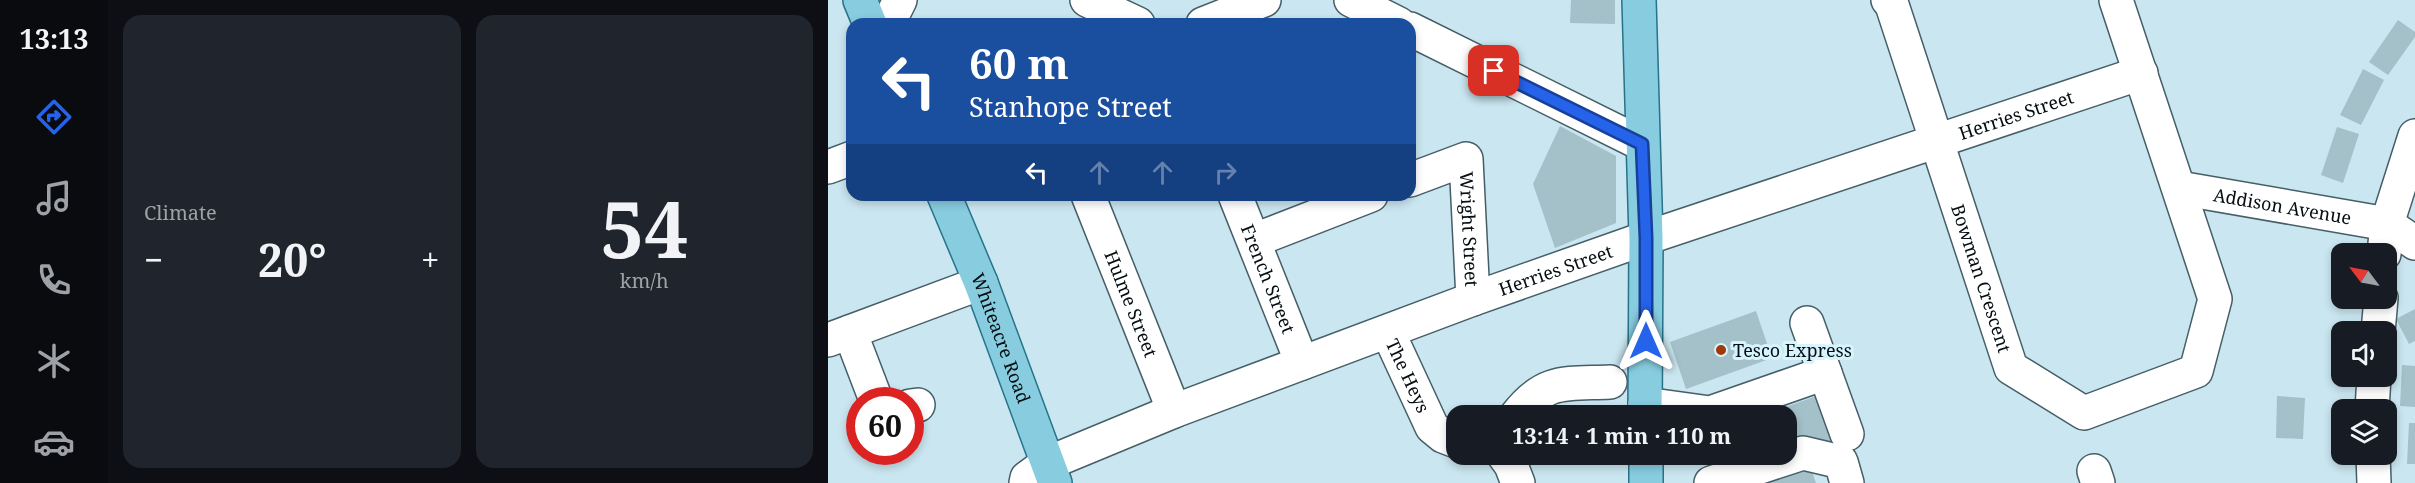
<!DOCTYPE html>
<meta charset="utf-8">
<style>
:root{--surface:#171b24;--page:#20242c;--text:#f1f3f6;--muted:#9ea1a6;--accent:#2563eb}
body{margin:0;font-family:"Noto Serif",serif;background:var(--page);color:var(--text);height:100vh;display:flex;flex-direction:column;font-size:22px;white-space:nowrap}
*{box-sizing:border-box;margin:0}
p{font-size:20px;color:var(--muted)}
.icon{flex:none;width:33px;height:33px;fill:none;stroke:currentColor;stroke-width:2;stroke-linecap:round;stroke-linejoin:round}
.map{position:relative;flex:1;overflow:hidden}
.drawer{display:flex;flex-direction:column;gap:15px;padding:15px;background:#0d0f14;width:720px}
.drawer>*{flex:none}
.hud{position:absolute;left:18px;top:18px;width:570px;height:183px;border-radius:18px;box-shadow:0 3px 9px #0003;background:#1a4fa0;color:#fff;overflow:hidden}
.needle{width:39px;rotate:302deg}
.buttons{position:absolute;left:1503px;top:243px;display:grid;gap:12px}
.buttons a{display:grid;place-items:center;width:66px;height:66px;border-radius:12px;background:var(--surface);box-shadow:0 3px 9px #0003;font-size:30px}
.speed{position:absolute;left:18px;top:387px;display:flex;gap:12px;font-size:30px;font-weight:700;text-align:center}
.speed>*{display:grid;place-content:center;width:78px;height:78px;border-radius:50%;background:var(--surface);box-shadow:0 3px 9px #0003;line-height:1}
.speed .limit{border:9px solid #d22;background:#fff;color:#111}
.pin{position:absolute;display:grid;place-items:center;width:51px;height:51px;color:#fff;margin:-26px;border-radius:12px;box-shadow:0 3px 9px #0006}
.me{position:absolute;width:66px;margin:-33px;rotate:0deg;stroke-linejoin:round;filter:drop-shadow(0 0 4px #0008)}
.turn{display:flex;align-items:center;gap:21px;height:126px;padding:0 24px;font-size:27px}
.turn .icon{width:78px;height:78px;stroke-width:2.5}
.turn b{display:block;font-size:42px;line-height:51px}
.lanes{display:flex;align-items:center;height:57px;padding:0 24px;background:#0003;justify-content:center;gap:30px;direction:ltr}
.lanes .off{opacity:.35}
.big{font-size:45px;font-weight:700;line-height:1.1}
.drawer .tile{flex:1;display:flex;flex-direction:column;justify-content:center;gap:9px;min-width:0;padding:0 21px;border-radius:18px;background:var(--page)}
.drawer .dial{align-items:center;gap:0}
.dial b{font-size:78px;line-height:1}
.heat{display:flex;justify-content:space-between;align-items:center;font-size:33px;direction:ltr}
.drawer .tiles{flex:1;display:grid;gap:15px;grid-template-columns:repeat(2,1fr)}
.trip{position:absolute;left:618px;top:405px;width:351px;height:60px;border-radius:18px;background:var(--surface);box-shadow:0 3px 9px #0003;font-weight:700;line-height:60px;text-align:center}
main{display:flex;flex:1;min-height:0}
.tabs{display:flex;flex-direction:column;width:108px;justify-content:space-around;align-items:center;background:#090b0e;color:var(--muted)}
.tabs .icon{width:42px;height:42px}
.tabs .current{color:var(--accent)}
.tabs b{font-size:27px;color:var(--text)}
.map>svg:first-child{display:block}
.building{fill:#a4c0c9}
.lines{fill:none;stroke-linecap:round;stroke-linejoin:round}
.minor-casing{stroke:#455e67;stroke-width:36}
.major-casing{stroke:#26738a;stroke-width:36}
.minor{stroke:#fff;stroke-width:33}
.major{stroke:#88cce0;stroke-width:33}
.route-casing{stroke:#184099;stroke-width:15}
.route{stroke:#2563eb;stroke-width:10}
.poi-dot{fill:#9f3a07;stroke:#d7f3fe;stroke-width:2}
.labels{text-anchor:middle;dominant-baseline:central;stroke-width:6;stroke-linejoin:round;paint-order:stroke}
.street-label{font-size:18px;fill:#050e11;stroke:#d7f3fe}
.poi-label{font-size:18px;fill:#050e11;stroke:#d7f3fe;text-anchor:start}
</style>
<main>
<nav class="tabs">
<b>13:13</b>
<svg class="icon current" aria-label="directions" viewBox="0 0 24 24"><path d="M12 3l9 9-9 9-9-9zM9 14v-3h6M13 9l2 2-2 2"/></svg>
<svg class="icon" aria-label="music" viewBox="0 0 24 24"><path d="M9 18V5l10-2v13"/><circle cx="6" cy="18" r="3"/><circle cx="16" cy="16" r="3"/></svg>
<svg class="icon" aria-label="phone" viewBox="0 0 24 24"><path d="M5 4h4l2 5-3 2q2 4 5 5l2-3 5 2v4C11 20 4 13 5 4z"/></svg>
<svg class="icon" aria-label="climate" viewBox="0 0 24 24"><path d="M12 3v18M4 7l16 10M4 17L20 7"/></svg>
<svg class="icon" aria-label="car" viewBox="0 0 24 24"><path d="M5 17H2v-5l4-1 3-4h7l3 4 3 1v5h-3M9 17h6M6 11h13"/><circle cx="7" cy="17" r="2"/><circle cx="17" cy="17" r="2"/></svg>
</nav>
<section class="drawer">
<div class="tiles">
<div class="tile"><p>Climate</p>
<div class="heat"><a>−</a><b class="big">20°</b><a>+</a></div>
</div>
<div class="tile dial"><b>54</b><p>km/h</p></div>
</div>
</section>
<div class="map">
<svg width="1587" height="483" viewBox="0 0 1587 483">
<rect width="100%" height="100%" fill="#cae6f0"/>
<path class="building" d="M 743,0 L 787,0 L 787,24 L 742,23 Z
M 1570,20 L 1587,32 L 1587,37 L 1560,75 L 1541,62 Z
M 1535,69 L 1556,80 L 1533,125 L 1512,115 Z
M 732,126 L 788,156 L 788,223 L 727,248 L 705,184 Z
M 1509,127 L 1531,134 L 1515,183 L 1493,175 Z
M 1587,309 L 1587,341 L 1581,344 L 1568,319 Z
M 928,311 L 944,358 L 858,389 L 842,342 Z
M 1574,365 L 1587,366 L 1587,407 L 1572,406 Z
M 994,394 L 1012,442 L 994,447 L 958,443 L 958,416 L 933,416 Z
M 1449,396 L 1477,398 L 1475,439 L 1448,438 Z
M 1581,423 L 1587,423 L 1587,464 L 1579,464 Z
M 980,460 L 988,483 L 913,483 Z"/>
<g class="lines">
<g class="minor-casing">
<g id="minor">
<path d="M 259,0 L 310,24"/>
<path d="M 523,0 L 571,24"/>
<path id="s1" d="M 1060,0 L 1064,5 L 1183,368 L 1256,413 L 1368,371 L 1387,299 L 1288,0"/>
<path d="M 60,24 L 72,0"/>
<path d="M 375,24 L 436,0"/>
<path d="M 582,29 L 814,144"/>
<path d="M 0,167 L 24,158"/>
<path id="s2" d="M 582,180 L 638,159 L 645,299"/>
<path id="s3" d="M 1351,188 L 1559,224 L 1587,243"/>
<path id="s4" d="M 260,195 L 346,411"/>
<path id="s5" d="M 407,195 L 474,363"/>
<path d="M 427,240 L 543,195"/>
<path d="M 1556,254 L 1559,224 L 1587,136"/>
<path d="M 22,332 L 48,400"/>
<path id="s6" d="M 560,332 L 604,427 L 615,436 L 628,441"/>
<path d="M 1550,332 L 1553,298"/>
<path d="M 0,340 L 153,283"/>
<path d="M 997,373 L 1019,434"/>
<path d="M 817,404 L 882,413 L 997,373 L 979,323"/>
<path d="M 82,406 L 90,405"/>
<path d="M 1544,410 L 1546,376"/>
<path d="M 688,416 C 717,378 738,384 782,382"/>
<path d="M 675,454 L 683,465 L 690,483"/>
<path d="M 1545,454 L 1546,483"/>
<path d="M 1266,471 L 1270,483"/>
<path id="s7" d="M 198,483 L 199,478 L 218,464 L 346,411 L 645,299 L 818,238 L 1313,73"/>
<path d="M 883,483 L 975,453 L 1013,462 L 1019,483"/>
</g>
</g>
<g class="major-casing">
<g id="major">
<path d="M 32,0 L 42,24"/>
<path d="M 811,0 L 818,238 L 817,416"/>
<path id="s8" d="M 116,195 L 153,283 L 227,483"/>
<path d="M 818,454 L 818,483"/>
</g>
</g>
<use href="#minor" class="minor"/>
<use href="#major" class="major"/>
</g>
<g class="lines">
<g class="route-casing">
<path id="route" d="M 666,71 L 814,144 L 818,238 L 818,341"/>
</g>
<use href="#route" class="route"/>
</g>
<circle class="poi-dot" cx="893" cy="350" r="6"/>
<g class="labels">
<g class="street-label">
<text stroke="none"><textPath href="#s7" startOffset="1060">Herries Street</textPath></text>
<text stroke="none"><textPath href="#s3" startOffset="105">Addison Avenue</textPath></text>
<text stroke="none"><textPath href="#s2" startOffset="130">Wright Street</textPath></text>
<text stroke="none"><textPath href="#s7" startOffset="574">Herries Street</textPath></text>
<text stroke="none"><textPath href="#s5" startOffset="90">French Street</textPath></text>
<text stroke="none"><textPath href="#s1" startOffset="294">Bowman Crescent</textPath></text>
<text stroke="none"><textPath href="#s4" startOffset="117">Hulme Street</textPath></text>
<text stroke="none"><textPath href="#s8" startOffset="154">Whiteacre Road</textPath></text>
<text stroke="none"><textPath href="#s6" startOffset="48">The Heys</textPath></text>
</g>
<g class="poi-label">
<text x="905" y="350">Tesco Express</text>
</g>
</g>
</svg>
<div class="buttons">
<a><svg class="needle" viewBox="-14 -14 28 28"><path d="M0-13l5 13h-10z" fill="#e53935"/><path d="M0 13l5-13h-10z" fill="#9ea1a6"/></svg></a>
<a><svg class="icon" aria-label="sound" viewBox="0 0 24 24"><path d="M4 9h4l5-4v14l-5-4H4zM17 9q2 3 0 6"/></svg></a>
<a><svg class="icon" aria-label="layers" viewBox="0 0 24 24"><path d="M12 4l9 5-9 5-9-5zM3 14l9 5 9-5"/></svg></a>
</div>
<div class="speed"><div class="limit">60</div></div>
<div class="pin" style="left:666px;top:71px;background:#d93025"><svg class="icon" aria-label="arrive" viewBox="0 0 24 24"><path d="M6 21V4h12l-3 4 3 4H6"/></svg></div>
<svg class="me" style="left:818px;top:341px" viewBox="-20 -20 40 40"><path d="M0-17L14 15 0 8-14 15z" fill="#2563eb" stroke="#fff" stroke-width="4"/></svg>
<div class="trip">13:14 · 1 min · 110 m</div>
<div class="hud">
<div class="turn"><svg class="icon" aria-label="left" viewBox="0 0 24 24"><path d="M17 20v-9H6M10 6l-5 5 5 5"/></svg><div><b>60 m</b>Stanhope Street</div></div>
<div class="lanes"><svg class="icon" aria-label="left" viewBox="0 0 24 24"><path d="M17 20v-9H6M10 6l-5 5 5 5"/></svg><svg class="icon off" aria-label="ahead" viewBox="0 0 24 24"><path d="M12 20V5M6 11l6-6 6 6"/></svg><svg class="icon off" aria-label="ahead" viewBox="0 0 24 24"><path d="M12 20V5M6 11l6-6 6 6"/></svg><svg class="icon off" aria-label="right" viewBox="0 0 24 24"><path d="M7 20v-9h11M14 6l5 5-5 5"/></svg></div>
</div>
</div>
</main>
